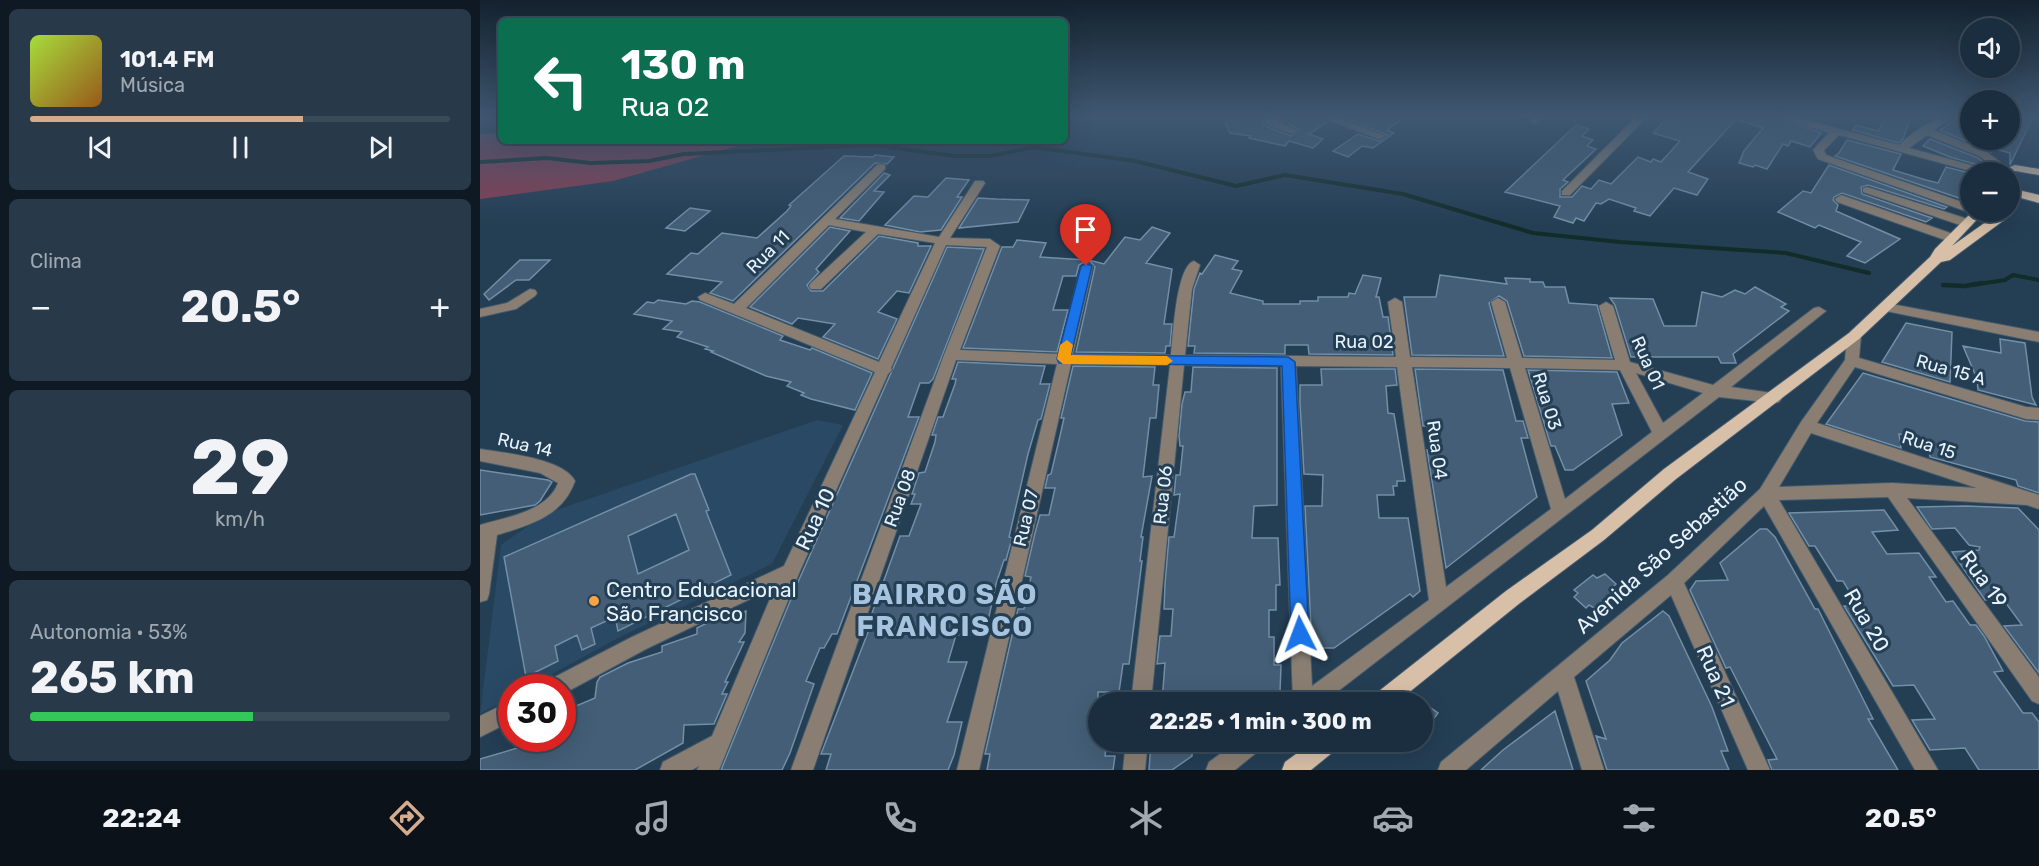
<!DOCTYPE html>
<html lang="pt">
<meta charset="utf-8">
<style>
:root{--surface:#1b2e3f;--page:#283a4a;--text:#f1f3f6;--muted:#a0a8b0;--line:#394a59;--accent:#d6ab8b}
body{margin:0;font-family:Rubik,sans-serif;background:var(--page);color:var(--text);height:100vh;display:flex;flex-direction:column;font-size:22px;white-space:nowrap}
*{box-sizing:border-box;margin:0}
p{font-size:20px;color:var(--muted)}
.icon{flex:none;width:33px;height:33px;fill:none;stroke:currentColor;stroke-width:2;stroke-linecap:round;stroke-linejoin:round}
.map{position:relative;flex:1;overflow:hidden}
.panel{display:flex;flex-direction:column;gap:9px;padding:9px;background:#0f1923;width:480px}
.panel>*{flex:none}
.hud{position:absolute;left:18px;top:18px;width:570px;height:126px;border-radius:9px;box-shadow:0 6px 24px #0002,0 0 0 2px var(--line);background:#0b6e4f;color:#fff;overflow:hidden}
.fabs{position:absolute;left:1480px;top:18px;display:grid;gap:12px}
.fabs a{display:grid;place-items:center;width:60px;height:60px;border-radius:50%;background:var(--surface);box-shadow:0 6px 24px #0002,0 0 0 2px var(--line);font-size:30px}
.speed{position:absolute;left:18px;top:674px;display:flex;gap:12px;font-size:30px;font-weight:700;text-align:center}
.speed>*{display:grid;place-content:center;width:78px;height:78px;border-radius:50%;background:var(--surface);box-shadow:0 6px 24px #0002,0 0 0 2px var(--line);line-height:1}
.speed .limit{border:9px solid #d22;background:#fff;color:#111}
.pin{position:absolute;display:grid;place-items:center;width:51px;height:51px;color:#fff;margin:-62px -26px;border-radius:50% 50% 50% 0;rotate:-45deg;box-shadow:0 0 6px #0007}
.pin .icon{rotate:45deg}
.me{position:absolute;width:66px;margin:-33px;rotate:357deg;stroke-linejoin:round;filter:drop-shadow(0 0 4px #0008)}
.turn{display:flex;align-items:center;gap:21px;height:126px;padding:0 24px;font-size:27px}
.turn .icon{width:78px;height:78px;stroke-width:2.5}
.turn b{display:block;font-size:42px;line-height:51px}
.big{font-size:45px;font-weight:700;line-height:1.1}
.panel .tile{flex:1;display:flex;flex-direction:column;justify-content:center;gap:9px;min-width:0;padding:0 21px;border-radius:9px;background:var(--page)}
.panel .dial{align-items:center;gap:0}
.dial b{font-size:78px;line-height:1}
.song{display:flex;align-items:center;gap:18px}
.cover{width:72px;height:72px;border-radius:9px;background:linear-gradient(135deg,hsl(80 70% 55%),hsl(30 70% 35%))}
.played{height:6px;border-radius:3px;background:linear-gradient(90deg,var(--accent) 65%,var(--line) 65%)}
.keys{display:flex;justify-content:space-around;direction:ltr}
.heat{display:flex;justify-content:space-between;align-items:center;font-size:33px;direction:ltr}
.charge{height:9px;border-radius:4px;background:linear-gradient(90deg,#34c759 53%,var(--line) 0)}
.trip{position:absolute;left:608px;top:692px;width:345px;height:60px;border-radius:30px;background:var(--surface);box-shadow:0 6px 24px #0002,0 0 0 2px var(--line);font-weight:700;line-height:60px;text-align:center}
.menu{display:flex;height:96px;justify-content:space-around;align-items:center;background:#0b1219;color:var(--muted)}
.menu .icon{width:42px;height:42px}
.menu .active{color:var(--accent)}
.menu b{font-size:27px;color:var(--text)}
main{display:flex;flex:1;min-height:0}
.map>svg:first-child{display:block}
.built{fill:#2a4964}
.green{fill:#8a3d51}
.lines{fill:none;stroke-linecap:round;stroke-linejoin:round}
.stream-far1{stroke:#122c29;stroke-width:4}
.stream{stroke:#122c29;stroke-width:4.5}
.building{fill:#435e76;stroke:#728fa8;stroke-width:1.5;fill-rule:evenodd}
.minor-casing{stroke:#435b6f;stroke-width:2}
.major-casing{stroke:#435b6f;stroke-width:2}
.minor{fill:#8a7e72;fill-rule:evenodd}
.major{fill:#d8bfa7;fill-rule:evenodd}
.route{fill:#1a73e8;stroke:#114b97;stroke-width:1.5}
.slow{fill:#f59e0b}
.poi-dot{fill:#f5a346;stroke:#243e54;stroke-width:2}
.labels{text-anchor:middle;dominant-baseline:central;stroke-width:6;stroke-linejoin:round;paint-order:stroke}
.street-label{font-size:18px;fill:#e7f3fe;stroke:#243e54}
.near-street-label{font-size:21px;fill:#e7f3fe;stroke:#243e54}
.near-poi-label{font-size:21px;fill:#e7f3fe;stroke:#243e54;text-anchor:start}
.near-district-label{font-size:28px;font-weight:bold;letter-spacing:1.5px;fill:#a6c4df;stroke:#243e54}
</style>
<main>
<section class="panel">
<div class="tile">
<div class="song"><i class="cover"></i><div><b>101.4 FM</b><p>Música</p></div></div>
<div class="played"></div>
<div class="keys"><svg class="icon" aria-label="previous" viewBox="0 0 24 24"><path d="M18 5L8 12l10 7zM5 5v14"/></svg><svg class="icon" aria-label="pause" viewBox="0 0 24 24"><path d="M8 5v14M16 5v14"/></svg><svg class="icon" aria-label="next" viewBox="0 0 24 24"><path d="M6 5l10 7-10 7zM19 5v14"/></svg></div>
</div>
<div class="tile"><p>Clima</p>
<div class="heat"><a>−</a><b class="big">20.5°</b><a>+</a></div>
</div>
<div class="tile dial"><b>29</b><p>km/h</p></div>
<div class="tile"><p>Autonomia · 53%</p><b class="big">265 km</b><div class="charge"></div></div>
</section>
<div class="map">
<svg width="1559" height="770" viewBox="0 0 1559 770">
<rect width="100%" height="100%" fill="#243e54"/>
<path class="built" d="M 337,420 L 363,425 L 292,564 L 138,638 L 49,687 L 32,687 L 31,697 L 0,714 L 21,545 L 65,514 Z"/>
<path class="green" d="M 21,133 L 21,141 L 275,141 L 133,181 L 0,199 L 0,134 Z"/>
<g class="lines">
<path class="stream-far1" d="M 0,162 L 67,158 L 111,163 L 169,161 L 204,154 L 394,145 L 475,156 L 510,156 L 554,147 L 655,161 L 756,186 L 805,175 L 923,194 L 1053,233 L 1140,242 L 1306,253 L 1389,273
M 1492,285 L 1525,280 L 1533,275 L 1559,280"/>
<path class="stream" d="M 1463,285 L 1485,286 L 1502,283"/>
</g>
<path class="building" d="M 778,117 L 787,117 L 783,122 L 785,126 L 811,136 L 819,130 L 802,120 L 804,117 L 839,117 L 847,122 L 829,134 L 843,139 L 833,148 L 809,141 L 805,146 L 769,138 L 771,136 L 750,133 L 745,122 Z
M 862,117 L 925,117 L 907,130 L 914,133 L 893,148 L 882,146 L 868,157 L 853,151 L 878,134 L 899,141 L 907,135 Z
M 1193,117 L 1296,117 L 1341,133 L 1330,147 L 1311,141 L 1308,146 L 1303,144 L 1287,169 L 1275,165 L 1273,167 L 1259,163 L 1264,151 L 1283,128 L 1258,120 L 1258,117 L 1208,172 L 1228,179 L 1217,195 L 1194,188 L 1170,216 L 1154,211 L 1156,208 L 1129,199 L 1121,204 L 1116,203 L 1104,221 L 1096,218 L 1093,223 L 1074,217 L 1080,206 L 1025,192 L 1096,125 L 1109,129 L 1102,136 L 1113,140 L 1107,146 L 1116,149 L 1083,180 L 1088,182 L 1080,189 L 1080,197 L 1092,197 L 1102,186 L 1111,189 L 1119,180 L 1131,184 L 1158,157 L 1171,162 L 1173,159 L 1181,162 L 1200,141 L 1173,133 L 1185,120 L 1192,122 Z
M 1406,117 L 1431,117 L 1423,139 L 1418,143 L 1373,130 L 1376,125 L 1398,131 Z
M 1479,117 L 1491,117 L 1491,140 L 1530,140 L 1530,117 L 1553,117 L 1530,165 L 1530,153 L 1512,148 L 1511,152 L 1460,130 Z
M 1450,139 L 1498,158 L 1506,164 L 1505,167 L 1470,157 L 1443,146 Z
M 1367,140 L 1421,154 L 1413,170 L 1446,180 L 1458,183 L 1466,167 L 1490,173 L 1479,198 L 1355,156 L 1359,153 Z
M 395,155 L 414,157 L 407,164 L 395,163 L 253,301 L 230,293 L 242,282 L 187,274 L 211,253 L 218,254 L 242,233 L 277,238 L 307,211 L 311,206 L 309,205 L 364,156 L 393,157 Z
M 1349,165 L 1467,207 L 1464,209 L 1388,185 L 1381,187 L 1382,194 L 1452,218 L 1446,222 L 1362,193 L 1354,197 L 1353,200 L 1358,205 L 1356,211 L 1420,239 L 1385,263 L 1367,256 L 1381,242 L 1339,225 L 1335,228 L 1298,212 L 1323,191 L 1331,193 Z
M 404,173 L 410,175 L 394,191 L 404,192 L 379,221 L 360,218 Z
M 466,178 L 489,180 L 477,197 L 482,197 L 461,230 L 440,232 L 405,225 L 434,196 L 448,197 Z
M 498,198 L 516,199 L 549,200 L 538,222 L 479,228 Z
M 210,208 L 230,211 L 205,231 L 186,228 Z
M 350,227 L 370,231 L 336,269 L 339,272 L 327,285 L 331,291 L 343,291 L 399,236 L 438,243 L 438,246 L 451,246 L 429,293 L 417,291 L 398,312 L 417,319 L 398,359 L 343,337 L 355,324 L 318,318 L 312,324 L 270,307 Z
M 672,227 L 690,233 L 666,263 L 692,269 L 684,324 L 692,324 L 690,346 L 686,346 L 685,353 L 596,352 L 615,267 L 609,260 L 624,264 L 645,237 L 660,240 Z
M 537,240 L 566,243 L 560,257 L 607,260 L 599,265 L 596,276 L 583,276 L 573,310 L 588,310 L 577,352 L 483,348 L 522,247 L 533,247 Z
M 467,247 L 504,249 L 453,379 L 449,383 L 440,383 L 428,417 L 439,417 L 357,634 L 352,634 L 344,648 L 340,648 L 326,681 L 334,684 L 310,753 L 302,770 L 241,770 L 318,582 Z
M 735,255 L 758,261 L 752,269 L 762,271 L 750,293 L 783,301 L 783,304 L 820,304 L 820,301 L 838,301 L 838,297 L 868,297 L 869,293 L 875,294 L 883,275 L 901,278 L 896,297 L 899,297 L 903,317 L 908,317 L 913,355 L 829,354 L 828,345 L 805,345 L 805,354 L 714,353 L 715,346 L 708,346 L 714,289 L 720,273 L 722,274 Z
M 40,260 L 70,260 L 49,280 L 36,280 L 9,300 L 4,294 Z
M 960,275 L 1027,284 L 1025,278 L 1050,279 L 1050,282 L 1063,282 L 1065,287 L 1085,287 L 1089,303 L 1117,305 L 1132,358 L 1044,356 L 1027,301 L 1019,296 L 1009,303 L 1024,356 L 932,355 L 924,297 L 956,297 Z
M 1275,287 L 1306,304 L 1301,307 L 1309,311 L 1253,354 L 1256,363 L 1241,363 L 1238,357 L 1151,357 L 1135,305 L 1130,298 L 1173,299 L 1184,326 L 1216,326 L 1222,292 L 1242,297 L 1255,290 L 1265,294 Z
M 178,300 L 206,304 L 212,301 L 220,302 L 303,336 L 300,340 L 330,350 L 332,348 L 392,373 L 375,410 L 331,399 L 321,395 L 324,393 L 307,386 L 311,382 L 286,376 L 231,352 L 233,351 L 225,349 L 228,347 L 197,337 L 202,332 L 183,329 L 192,321 L 154,314 L 167,302 L 174,303 Z
M 1426,323 L 1472,332 L 1470,382 L 1402,362 Z
M 1520,339 L 1545,343 L 1552,397 L 1556,405 L 1498,390 L 1497,379 L 1483,346 L 1521,353 Z
M 478,362 L 565,366 L 560,384 L 570,384 L 561,419 L 558,420 L 548,454 L 529,537 L 532,538 L 526,560 L 524,560 L 516,584 L 505,635 L 476,635 L 468,662 L 487,662 L 467,722 L 482,722 L 474,755 L 468,770 L 346,770 L 351,754 L 341,754 L 390,627 L 387,627 L 420,536 L 429,536 L 441,504 L 431,504 L 435,494 L 432,494 L 439,473 L 445,472 L 455,442 L 456,435 L 452,435 L 458,417 L 463,417 L 475,384 L 476,379 L 472,379 Z
M 593,366 L 675,367 L 673,385 L 679,385 L 676,418 L 670,418 L 663,477 L 672,476 L 661,537 L 663,537 L 660,561 L 662,561 L 649,664 L 643,664 L 639,692 L 618,692 L 618,741 L 627,741 L 625,756 L 635,756 L 633,770 L 507,770 L 510,754 L 505,754 L 538,609 L 544,609 L 551,577 L 545,576 L 555,533 L 560,515 L 569,515 L 575,488 L 565,488 L 568,475 L 571,474 L 580,436 L 584,418 L 581,418 Z
M 713,367 L 797,368 L 797,505 L 774,506 L 772,538 L 798,538 L 800,585 L 796,585 L 796,610 L 789,610 L 789,637 L 794,637 L 794,665 L 801,665 L 800,692 L 786,702 L 682,702 L 685,663 L 677,664 L 680,636 L 691,636 L 693,609 L 684,609 L 685,584 L 689,537 L 694,537 L 700,494 L 694,495 L 696,475 L 700,475 L 703,446 L 700,446 L 699,436 L 702,404 L 705,392 L 711,392 Z
M 841,369 L 915,369 L 917,385 L 906,386 L 908,413 L 914,414 L 925,481 L 917,481 L 917,486 L 913,486 L 914,495 L 897,495 L 899,518 L 928,518 L 940,591 L 933,597 L 930,594 L 854,648 L 832,648 L 825,506 L 842,506 L 843,475 L 824,474 L 820,403 L 820,385 L 842,385 Z
M 935,369 L 1023,370 L 1036,421 L 1043,421 L 1048,438 L 1041,438 L 1057,497 L 966,568 L 947,450 L 952,450 L 947,426 L 943,426 Z
M 1048,370 L 1137,372 L 1149,403 L 1132,404 L 1142,435 L 1093,470 L 1085,470 L 1075,446 L 1071,446 Z
M 1383,373 L 1545,421 L 1559,422 L 1559,493 L 1538,486 L 1536,480 L 1450,457 L 1446,440 L 1419,434 L 1421,448 L 1346,424 Z
M 0,470 L 68,480 L 72,482 L 60,501 L 55,505 L 0,515 Z
M 211,474 L 215,474 L 229,510 L 226,511 L 251,575 L 138,631 L 135,617 L 111,628 L 115,644 L 102,650 L 97,635 L 75,646 L 78,661 L 46,677 L 24,557 ZM 196,514 L 209,550 L 158,574 L 148,536 Z
M 1486,506 L 1538,508 L 1559,530 L 1559,673 L 1524,626 L 1542,625 L 1523,599 L 1505,600 L 1472,552 L 1499,550 L 1500,547 L 1489,545 L 1475,528 L 1452,529 L 1437,507 Z
M 1404,510 L 1418,530 L 1392,532 L 1407,554 L 1439,553 L 1456,577 L 1449,577 L 1466,602 L 1473,601 L 1490,625 L 1496,625 L 1504,636 L 1523,671 L 1514,672 L 1543,713 L 1552,713 L 1559,722 L 1559,770 L 1499,770 L 1485,748 L 1450,750 L 1432,720 L 1455,719 L 1434,685 L 1413,686 L 1364,606 L 1378,606 L 1363,581 L 1357,581 L 1335,546 L 1329,546 L 1309,513 Z
M 1280,529 L 1287,529 L 1295,537 L 1335,609 L 1338,609 L 1393,719 L 1388,719 L 1418,770 L 1292,770 L 1288,760 L 1297,759 L 1250,667 L 1246,668 L 1210,590 L 1216,581 L 1248,580 L 1240,563 Z
M 1125,574 L 1136,584 L 1129,591 L 1134,595 L 1116,609 L 1109,605 L 1106,608 L 1094,597 L 1098,593 L 1094,590 L 1113,575 L 1117,578 Z
M 266,611 L 265,633 L 259,642 L 264,642 L 245,682 L 248,682 L 242,694 L 247,694 L 234,724 L 204,725 L 203,743 L 155,770 L 0,770 L 0,759 L 41,747 L 42,738 L 82,738 L 82,721 L 89,719 L 89,709 L 115,698 L 117,682 L 120,677 L 148,663 L 182,652 L 182,646 L 217,634 L 217,628 L 231,621 Z
M 1183,611 L 1189,616 L 1232,707 L 1248,751 L 1241,751 L 1249,770 L 1127,770 L 1116,736 L 1126,739 L 1106,681 L 1130,660 L 1142,643 Z
M 948,706 L 958,713 L 949,725 L 942,720 L 942,713 Z
M 1075,711 L 1093,770 L 1001,770 L 1023,750 Z
M 671,741 L 712,741 L 712,756 L 692,770 L 669,770 Z"/>
<g class="lines">
<g class="minor-casing">
<path id="minor" d="M 790,117 L 802,117 L 798,121 L 817,131 L 812,134 L 786,124 L 785,122 Z
M 841,117 L 856,117 L 905,136 L 900,139 L 896,138 Z
M 1053,117 L 1065,117 L 1055,124 L 1050,121 Z
M 1156,117 L 1167,117 L 1090,195 L 1082,195 L 1082,191 Z
M 1298,117 L 1315,117 L 1419,145 C 1433,132 1453,117 1472,117 L 1454,130 L 1507,152 L 1532,171 L 1530,173 L 1521,172 L 1499,156 L 1447,135 L 1429,148 L 1509,170 L 1511,172 L 1494,172 L 1359,135 L 1344,150 L 1346,155 L 1491,205 L 1491,212 L 1495,212 L 1491,213 L 1338,159 L 1333,150 L 1349,133 Z
M 401,164 L 405,165 L 405,169 L 355,219 L 459,237 L 495,181 L 503,181 L 505,183 L 470,238 L 510,239 L 520,246 L 480,350 L 579,354 L 601,266 L 607,262 L 613,266 L 593,354 L 691,355 C 693,337 696,266 714,261 L 720,265 L 712,289 L 705,355 L 916,357 L 908,302 L 915,298 L 922,302 L 930,357 L 1027,358 L 1011,302 L 1018,298 L 1025,302 L 1042,358 L 1135,360 L 1119,306 L 1126,302 L 1133,306 L 1150,362 L 1233,385 L 1334,308 L 1339,307 L 1346,311 L 1251,387 L 1299,394 L 1302,398 L 1299,402 L 1294,403 L 1239,397 L 844,702 L 813,702 L 801,366 L 704,365 L 671,702 L 651,702 L 690,365 L 591,364 L 499,770 L 477,770 L 577,364 L 476,360 L 333,770 L 311,770 L 464,355 L 507,247 L 466,245 L 411,368 L 412,370 L 408,374 L 320,571 L 239,770 L 217,770 L 219,766 L 212,770 L 180,770 L 183,762 L 232,736 L 295,587 L 166,649 L 83,694 L 82,687 L 66,687 L 69,680 L 152,637 L 304,566 L 395,372 L 220,300 L 218,297 L 225,293 L 254,304 L 397,165 ZM 349,225 L 386,232 L 331,283 L 329,286 L 331,289 L 341,289 L 398,234 L 455,243 L 399,362 L 266,308 ZM 816,366 L 917,367 L 949,600 L 832,686 ZM 932,367 L 1030,368 L 1071,509 L 966,587 ZM 1045,368 L 1140,370 L 1172,432 L 1085,499 ZM 1156,373 L 1223,393 L 1183,423 Z
M 1387,187 L 1491,220 L 1493,223 L 1491,226 L 1483,226 L 1383,192 L 1383,188 Z
M 1361,195 L 1476,235 L 1478,238 L 1472,242 L 1468,241 L 1357,202 L 1355,199 Z
M 50,289 L 55,290 L 57,293 L 55,296 L 36,309 L 0,317 L 0,309 L 27,303 Z
M 1406,303 L 1559,332 L 1559,342 L 1401,310 L 1399,307 Z
M 1374,331 L 1381,336 L 1379,358 L 1546,407 L 1559,408 L 1559,420 L 1546,419 L 1375,367 L 1337,423 L 1559,495 L 1559,509 L 1547,505 L 1427,498 L 1559,677 L 1559,704 L 1552,701 L 1408,497 L 1299,500 L 1458,770 L 1435,770 L 1284,506 L 1204,583 L 1290,770 L 1268,770 L 1191,595 L 1094,677 L 1124,770 L 1102,770 L 1078,691 L 986,770 L 958,770 L 961,762 L 1188,575 L 1280,489 L 1321,422 L 1365,360 L 1367,336 ZM 1331,433 L 1497,488 L 1412,483 L 1299,487 Z
M 0,449 C 24,453 83,458 95,481 C 83,516 50,525 17,535 L 9,594 L 7,600 L 0,602 L 0,525 C 26,517 67,512 78,483 L 60,473 L 0,461 Z
M 32,700 L 32,721 L 0,737 L 0,716 Z
M 646,741 L 668,741 L 665,770 L 643,770 Z
M 758,741 L 786,741 L 782,748 L 755,770 L 726,770 L 729,762 Z"/>
</g>
<g class="major-casing">
<path id="major" d="M 1535,165 L 1559,169 L 1559,175 L 1536,171 L 1517,172 Z
M 1530,188 L 1559,195 L 1559,203 L 1530,195 Z
M 1530,209 L 1533,212 L 1531,215 L 1470,260 L 1461,262 L 1379,339 L 1196,479 L 1124,540 L 1040,603 L 917,702 L 891,702 L 894,695 L 1026,591 L 1112,530 L 1184,469 L 1369,333 L 1450,257 L 1455,249 L 1492,212 L 1504,212 L 1472,246 L 1520,212 L 1530,212 Z
M 834,741 L 862,741 L 858,748 L 831,770 L 802,770 L 805,762 Z"/>
</g>
<use href="#minor" class="minor"/>
<use href="#major" class="major"/>
</g>
<linearGradient id="sky" x2="0" y2="1"><stop stop-color="#14222e"/><stop offset="0.52" stop-color="#3f5872"/><stop offset="1" stop-color="#3f5872" stop-opacity="0"/></linearGradient>
<rect width="1559" height="225" fill="url(#sky)"/>
<path class="route" d="M 606,263 L 612,266 L 591,355 L 808,357 L 815,362 L 829,634 L 826,640 L 820,642 L 814,640 L 811,634 L 802,366 L 579,363 L 577,359 L 601,266 Z"/>
<path class="slow" d="M 587,340 L 593,345 L 591,355 L 687,356 L 693,361 L 687,365 L 583,364 L 577,359 L 580,345 Z"/>
<circle class="poi-dot" cx="114" cy="601" r="6"/>
<g class="labels">
<g class="street-label">
<text transform="translate(288 252) rotate(-45)">Rua 11</text>
<text x="884" y="342">Rua 02</text>
<text transform="translate(1168 363) rotate(66)">Rua 01</text>
<text transform="translate(1471 370) rotate(16)">Rua 15 A</text>
<text transform="translate(1067 401) rotate(73)">Rua 03</text>
<text transform="translate(45 445) rotate(13)">Rua 14</text>
<text transform="translate(1449 445) rotate(18)">Rua 15</text>
<text transform="translate(957 450) rotate(82)">Rua 04</text>
<text transform="translate(683 495) rotate(-84)">Rua 06</text>
<text transform="translate(420 498) rotate(-70)">Rua 08</text>
<text transform="translate(546 518) rotate(-77)">Rua 07</text>
</g>
<g class="near-street-label">
<text transform="translate(335 519) rotate(-65)">Rua 10</text>
<text transform="translate(1181 555) rotate(-42)">Avenida São Sebastião</text>
<text transform="translate(1504 579) rotate(54)">Rua 19</text>
<text transform="translate(1387 620) rotate(60)">Rua 20</text>
<text transform="translate(1236 676) rotate(66)">Rua 21</text>
</g>
<g class="near-poi-label">
<text x="126" y="589">Centro Educacional<tspan x="126" dy="24">São Francisco</tspan></text>
</g>
<g class="near-district-label">
<text x="465" y="594">BAIRRO SÃO<tspan x="465" dy="32">FRANCISCO</tspan></text>
</g>
</g>
</svg>
<div class="fabs">
<a><svg class="icon" aria-label="sound" viewBox="0 0 24 24"><path d="M4 9h4l5-4v14l-5-4H4zM17 9q2 3 0 6"/></svg></a>
<a>+</a>
<a>−</a>
</div>
<div class="speed"><div class="limit">30</div></div>
<div class="pin" style="left:606px;top:266px;background:#d93025"><svg class="icon" aria-label="arrive" viewBox="0 0 24 24"><path d="M6 21V4h12l-3 4 3 4H6"/></svg></div>
<svg class="me" style="left:820px;top:634px" viewBox="-20 -20 40 40"><path d="M0-17L14 15 0 8-14 15z" fill="#1a73e8" stroke="#fff" stroke-width="4"/></svg>
<div class="trip">22:25 · 1 min · 300 m</div>
<div class="hud">
<div class="turn"><svg class="icon" aria-label="left" viewBox="0 0 24 24"><path d="M17 20v-9H6M10 6l-5 5 5 5"/></svg><div><b>130 m</b>Rua 02</div></div>
</div>
</div>
</main>
<nav class="menu">
<b>22:24</b>
<svg class="icon active" aria-label="directions" viewBox="0 0 24 24"><path d="M12 3l9 9-9 9-9-9zM9 14v-3h6M13 9l2 2-2 2"/></svg>
<svg class="icon" aria-label="music" viewBox="0 0 24 24"><path d="M9 18V5l10-2v13"/><circle cx="6" cy="18" r="3"/><circle cx="16" cy="16" r="3"/></svg>
<svg class="icon" aria-label="phone" viewBox="0 0 24 24"><path d="M5 4h4l2 5-3 2q2 4 5 5l2-3 5 2v4C11 20 4 13 5 4z"/></svg>
<svg class="icon" aria-label="climate" viewBox="0 0 24 24"><path d="M12 3v18M4 7l16 10M4 17L20 7"/></svg>
<svg class="icon" aria-label="car" viewBox="0 0 24 24"><path d="M5 17H2v-5l4-1 3-4h7l3 4 3 1v5h-3M9 17h6M6 11h13"/><circle cx="7" cy="17" r="2"/><circle cx="17" cy="17" r="2"/></svg>
<svg class="icon" aria-label="filters" viewBox="0 0 24 24"><path d="M4 7h16M4 17h16"/><circle cx="9" cy="7" r="2"/><circle cx="15" cy="17" r="2"/></svg>
<b>20.5°</b>
</nav>
